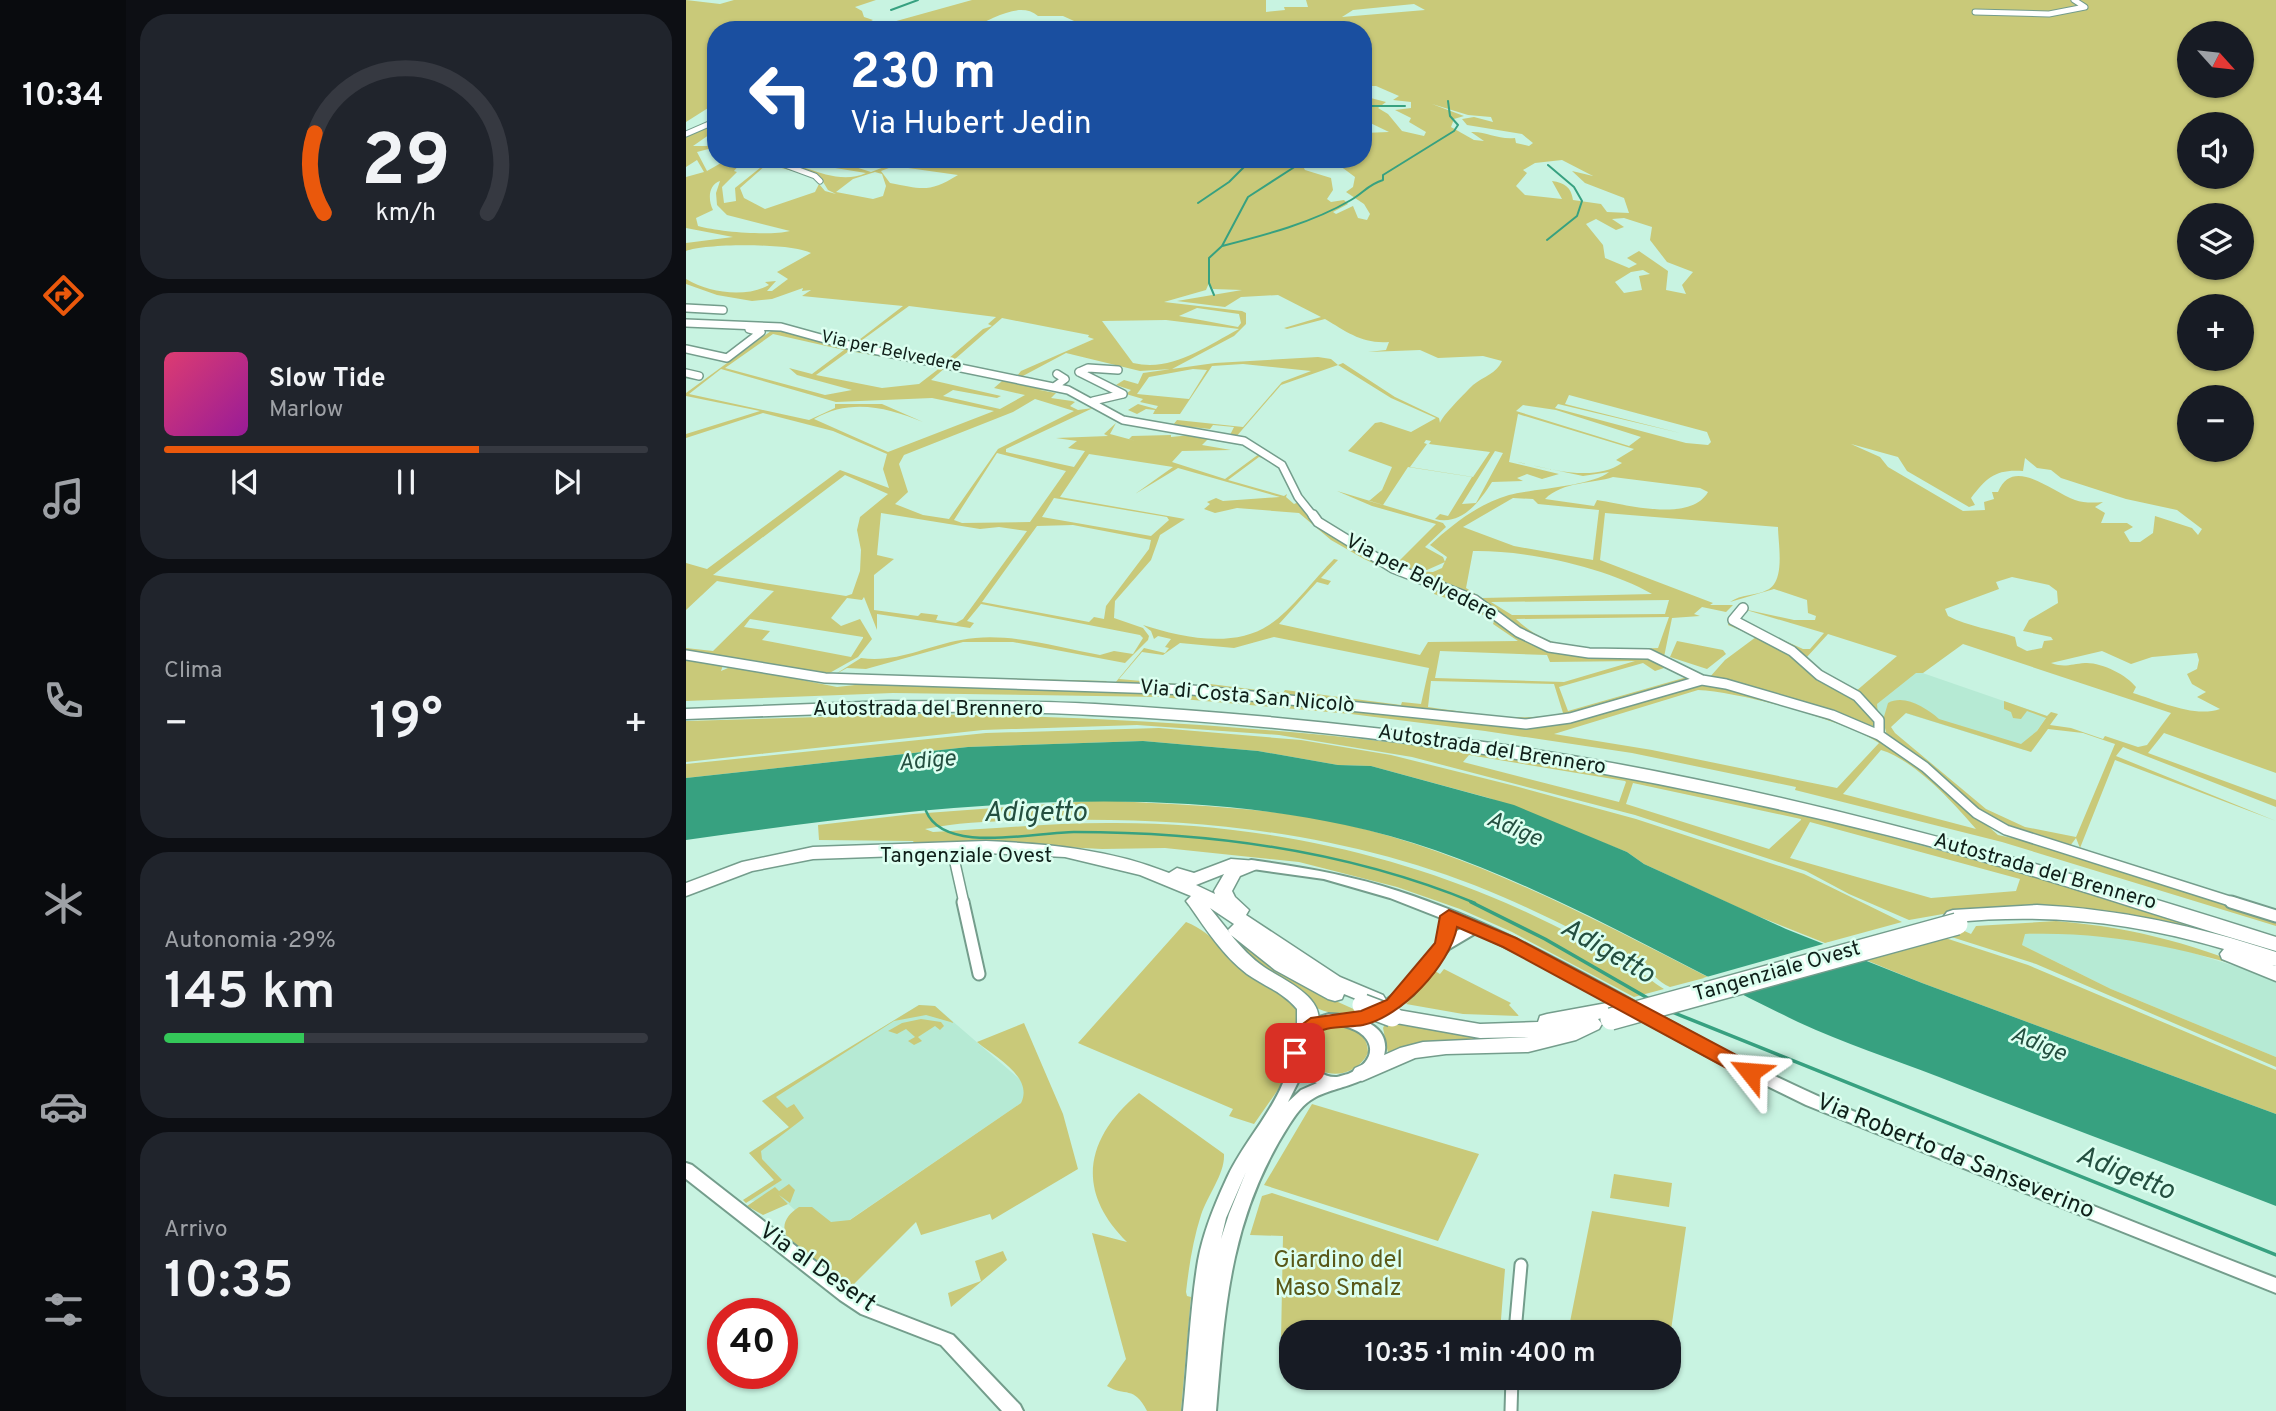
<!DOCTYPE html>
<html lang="it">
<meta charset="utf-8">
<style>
:root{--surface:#171b24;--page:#20242c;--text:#f1f3f6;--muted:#9ea1a6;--line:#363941;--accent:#ea580c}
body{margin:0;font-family:Overpass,sans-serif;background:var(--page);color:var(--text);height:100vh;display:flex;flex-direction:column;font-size:26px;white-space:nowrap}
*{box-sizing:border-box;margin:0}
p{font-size:23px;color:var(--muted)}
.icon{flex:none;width:38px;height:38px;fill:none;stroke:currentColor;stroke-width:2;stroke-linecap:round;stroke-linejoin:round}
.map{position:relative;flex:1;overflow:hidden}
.panel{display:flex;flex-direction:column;gap:14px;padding:14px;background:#0d0f14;width:560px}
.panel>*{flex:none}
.banner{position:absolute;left:21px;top:21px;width:665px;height:147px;border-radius:28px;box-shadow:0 2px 5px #0004;background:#1a4fa0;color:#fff;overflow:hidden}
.needle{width:46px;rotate:117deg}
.controls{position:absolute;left:1491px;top:21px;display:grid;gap:14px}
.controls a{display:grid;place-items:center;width:77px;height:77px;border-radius:50%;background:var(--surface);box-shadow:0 2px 5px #0004;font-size:35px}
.speed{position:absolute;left:21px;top:1298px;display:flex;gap:14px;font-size:35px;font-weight:700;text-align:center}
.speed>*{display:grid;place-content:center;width:91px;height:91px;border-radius:50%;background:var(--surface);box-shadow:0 2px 5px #0004;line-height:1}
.speed .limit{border:10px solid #d22;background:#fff;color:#111}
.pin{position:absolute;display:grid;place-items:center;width:60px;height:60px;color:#fff;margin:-30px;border-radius:14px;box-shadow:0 4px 10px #0006}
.me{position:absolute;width:77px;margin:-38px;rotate:298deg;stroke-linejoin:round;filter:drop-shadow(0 0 5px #0008)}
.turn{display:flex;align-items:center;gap:24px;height:147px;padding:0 28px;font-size:32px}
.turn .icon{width:91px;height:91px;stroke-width:2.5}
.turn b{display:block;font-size:49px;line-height:60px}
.big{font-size:52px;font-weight:600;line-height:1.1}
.panel .card{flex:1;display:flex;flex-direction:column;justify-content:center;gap:10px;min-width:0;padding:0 24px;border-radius:28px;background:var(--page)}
.panel .dial{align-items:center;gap:0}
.dial svg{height:182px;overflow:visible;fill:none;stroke:var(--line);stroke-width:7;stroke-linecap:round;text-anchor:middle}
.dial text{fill:var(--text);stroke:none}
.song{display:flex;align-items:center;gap:21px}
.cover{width:84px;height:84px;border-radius:10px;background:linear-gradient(135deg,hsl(340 70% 55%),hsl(300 70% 35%))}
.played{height:7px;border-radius:4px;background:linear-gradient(90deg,var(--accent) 65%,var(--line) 65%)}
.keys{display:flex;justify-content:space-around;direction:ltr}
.heat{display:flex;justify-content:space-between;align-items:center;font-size:38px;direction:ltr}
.charge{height:10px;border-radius:5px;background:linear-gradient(90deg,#34c759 29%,var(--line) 0)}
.trip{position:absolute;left:593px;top:1320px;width:402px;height:70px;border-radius:28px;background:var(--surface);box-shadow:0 2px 5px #0004;font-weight:600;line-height:70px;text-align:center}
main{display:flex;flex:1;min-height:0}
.menu{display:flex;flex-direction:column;width:126px;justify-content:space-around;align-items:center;background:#090b0e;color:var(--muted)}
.menu .icon{width:49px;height:49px}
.menu .selected{color:var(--accent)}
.menu b{font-size:32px;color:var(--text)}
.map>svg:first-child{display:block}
.built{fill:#b6ead4}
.green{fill:#c9c979;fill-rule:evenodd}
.water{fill:#37a180}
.pier{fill:#c8f3e1}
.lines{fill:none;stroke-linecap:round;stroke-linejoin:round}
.stream-far2{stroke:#37a180;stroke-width:2}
.stream-far1{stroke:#37a180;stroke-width:2.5}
.stream{stroke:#37a180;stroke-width:3.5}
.minor-far3-casing{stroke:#749d8c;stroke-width:7}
.minor-far2-casing{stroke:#749d8c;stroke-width:10}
.minor-far1-casing{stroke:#749d8c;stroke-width:12}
.minor-casing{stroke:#749d8c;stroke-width:15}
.tertiary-casing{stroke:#749d8c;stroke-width:4}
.trunk-casing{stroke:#749d8c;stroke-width:3}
.motorway-casing{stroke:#749d8c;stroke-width:3}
.minor-far3{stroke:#fff;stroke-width:5}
.minor-far2{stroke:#fff;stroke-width:7}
.minor-far1{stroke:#fff;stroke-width:9}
.minor{stroke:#fff;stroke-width:11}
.tertiary{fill:#fff;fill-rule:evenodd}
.trunk{fill:#fff;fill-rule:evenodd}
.motorway{fill:#fff;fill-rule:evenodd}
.trunk-bridge-casing{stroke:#749d8c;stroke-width:24;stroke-linecap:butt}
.trunk-bridge{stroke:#fff;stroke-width:21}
.route{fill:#ea580c;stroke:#983908;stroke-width:2}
.labels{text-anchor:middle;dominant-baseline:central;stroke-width:5;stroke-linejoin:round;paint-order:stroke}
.far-street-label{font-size:18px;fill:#0f1f19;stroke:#dcfff0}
.street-label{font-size:21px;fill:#0f1f19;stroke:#dcfff0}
.water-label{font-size:23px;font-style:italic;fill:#244f40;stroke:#dcfff0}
.near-street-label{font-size:24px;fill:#0f1f19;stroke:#dcfff0}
.near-park-label{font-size:24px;fill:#595818;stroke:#dcfff0}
.near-water-label{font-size:28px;font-style:italic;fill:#244f40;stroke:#dcfff0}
</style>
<main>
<nav class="menu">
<b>10:34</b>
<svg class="icon selected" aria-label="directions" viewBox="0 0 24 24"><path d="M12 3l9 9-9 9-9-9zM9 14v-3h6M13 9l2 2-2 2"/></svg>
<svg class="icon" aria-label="music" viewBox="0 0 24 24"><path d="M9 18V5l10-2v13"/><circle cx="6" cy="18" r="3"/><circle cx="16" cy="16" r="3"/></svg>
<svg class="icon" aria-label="phone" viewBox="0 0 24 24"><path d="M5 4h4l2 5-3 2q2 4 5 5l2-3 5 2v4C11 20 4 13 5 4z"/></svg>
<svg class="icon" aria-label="climate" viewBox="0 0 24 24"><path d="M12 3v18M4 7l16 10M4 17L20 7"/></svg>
<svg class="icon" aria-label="car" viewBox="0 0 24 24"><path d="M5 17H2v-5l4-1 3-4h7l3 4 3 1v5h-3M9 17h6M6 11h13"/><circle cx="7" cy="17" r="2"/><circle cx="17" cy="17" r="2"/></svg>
<svg class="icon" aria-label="filters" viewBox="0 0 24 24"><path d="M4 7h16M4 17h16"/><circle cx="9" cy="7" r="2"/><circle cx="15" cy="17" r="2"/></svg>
</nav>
<section class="panel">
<div class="card dial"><svg viewBox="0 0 100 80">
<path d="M14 69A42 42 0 1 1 86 69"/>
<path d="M14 69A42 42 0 0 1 10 34" stroke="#ea580c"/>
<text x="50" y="56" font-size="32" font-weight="700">29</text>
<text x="50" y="72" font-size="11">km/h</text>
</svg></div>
<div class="card">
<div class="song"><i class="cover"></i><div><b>Slow Tide</b><p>Marlow</p></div></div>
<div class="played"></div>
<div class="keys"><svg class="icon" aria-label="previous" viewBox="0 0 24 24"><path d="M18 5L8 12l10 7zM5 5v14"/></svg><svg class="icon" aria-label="pause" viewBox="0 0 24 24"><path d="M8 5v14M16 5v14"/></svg><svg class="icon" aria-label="next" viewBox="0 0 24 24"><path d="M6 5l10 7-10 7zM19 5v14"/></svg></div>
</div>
<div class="card"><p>Clima</p>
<div class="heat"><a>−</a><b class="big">19°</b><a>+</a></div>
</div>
<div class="card"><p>Autonomia · 29%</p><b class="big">145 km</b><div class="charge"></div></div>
<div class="card"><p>Arrivo</p><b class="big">10:35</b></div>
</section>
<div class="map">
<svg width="1590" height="1411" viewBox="0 0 1590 1411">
<rect width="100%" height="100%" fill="#c8f3e1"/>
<path class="built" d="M 1225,669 L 1361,716 L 1338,750 L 1219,713 L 1197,720 L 1178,700 Z
M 1381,932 L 1420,935 L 1488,947 L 1590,979 L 1590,1057 L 1425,989 L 1336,945 L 1338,934 Z
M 233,1005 L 249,1006 L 337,1082 L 339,1094 L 335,1103 L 121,1249 L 110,1211 L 101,1203 L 57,1200 L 88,1180 L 63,1153 L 103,1127 L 76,1101 Z"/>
<path class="green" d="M 0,0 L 34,4 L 48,0 L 190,0 L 169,7 L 176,11 L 178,17 L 187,20 C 170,31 144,15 121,28 L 123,30 L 30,30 L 30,103 L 0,122 Z
M 286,0 L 580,0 L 580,12 L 599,10 L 598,7 L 622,7 L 620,0 L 1590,0 L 1590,773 L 1478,733 L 1462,753 L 1590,800 L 1590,807 L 1437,747 L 1430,756 L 1590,821 L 1429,760 L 1394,848 L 1390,838 L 1384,846 L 1328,829 L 1292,811 L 1201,736 L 1197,720 L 1202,703 C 1219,694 1240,708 1253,719 L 1335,744 L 1351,731 L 1360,718 L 1341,711 L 1335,719 L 1327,718 L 1325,712 L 1318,709 L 1318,701 L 1361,716 L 1365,712 L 1372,714 L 1364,725 L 1385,728 L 1417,739 L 1419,736 L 1452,747 L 1461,745 L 1485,713 L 1277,644 L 1237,673 L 1230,673 L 1191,704 L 1192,715 L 1169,692 L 1211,656 L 1142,634 L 1120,658 L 1050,619 L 1117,649 L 1124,649 L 1138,633 L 1057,609 L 1108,620 L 1129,620 L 1130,616 L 1122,613 L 1121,600 L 1088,589 L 1044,602 C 1055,594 1070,596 1081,590 C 1100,582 1092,543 1092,527 L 919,513 L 914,560 L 1027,603 L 1024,605 L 1047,605 L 1040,612 L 1016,607 L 1008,614 L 1014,616 L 986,618 L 978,657 L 879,649 L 842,635 L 790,597 L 724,571 L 747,572 L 756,568 L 761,557 L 744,545 C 767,524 792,504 823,495 C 845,489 907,486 923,472 L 897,476 L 831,462 C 863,468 907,483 936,463 L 930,460 L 948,449 L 832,414 L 823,462 L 873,474 L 856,479 L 841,474 L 831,478 L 837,481 L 806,482 C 794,501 776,526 749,519 L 754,514 L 762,516 L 786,477 L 722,467 L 697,505 L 683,501 L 696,490 L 706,467 L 662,451 L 689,423 L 695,422 L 725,432 L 750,418 L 705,398 L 652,365 L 595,385 L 549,438 L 543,437 L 548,427 L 527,425 L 524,429 L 487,425 L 491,420 L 557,427 L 596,382 L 625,371 L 557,364 L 526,366 L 494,414 L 467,414 L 469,410 L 460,409 L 451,414 L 442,410 L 452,404 L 470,409 L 472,406 L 454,402 L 457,399 L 440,394 L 445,390 L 430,385 L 438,380 L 452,384 L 457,373 L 529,363 L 632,357 L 645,359 L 652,365 L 657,363 L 709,397 L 753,418 L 754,423 C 756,416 780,392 787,385 C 798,376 810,374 816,361 L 797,356 L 752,358 L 734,350 L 682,352 L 700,350 L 703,342 C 676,344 661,332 639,319 L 601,329 L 598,328 L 635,317 L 592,295 L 555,297 L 539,307 L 491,301 L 556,290 L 527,289 L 523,283 L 520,290 L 478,302 L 556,311 L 560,313 L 560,324 L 548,336 L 486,369 L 454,371 L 380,353 L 335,377 L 331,376 L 335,371 L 408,339 L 402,337 L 403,335 L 316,318 L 268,360 L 262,359 L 297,329 L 306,326 L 302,324 L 310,317 L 223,306 L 172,343 L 169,343 L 217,306 L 116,296 L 125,290 L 116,291 L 117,288 L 86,299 L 66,301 L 31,295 L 0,284 L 0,279 C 24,293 59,298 83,285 L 79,282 L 90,281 L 81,291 L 86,291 L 102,279 L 91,272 L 125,253 C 106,243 20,243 0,251 L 0,243 L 47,237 L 0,228 L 0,177 L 18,172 L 11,160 L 0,167 L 0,135 L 30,121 L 30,130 L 7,146 L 21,146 L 30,140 L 30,147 L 11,152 L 21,171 L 42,159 L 81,159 L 114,173 L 81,164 L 54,188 L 58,198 L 79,209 L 129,192 L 133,184 L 139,191 L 150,194 L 142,190 L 134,177 L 85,159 C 111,159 148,188 180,173 L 143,167 L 120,159 L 144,159 L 185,172 L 206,164 L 194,159 L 613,159 L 619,170 L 645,178 L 647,190 L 641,199 L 645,202 L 658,200 L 662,204 L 647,212 L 650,214 L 667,206 L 672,218 L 681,220 L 684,214 L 678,204 L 660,192 L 667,187 L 669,177 L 646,160 L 677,159 L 677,133 L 703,132 L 678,120 L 684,112 L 677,110 L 677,96 L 700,102 L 692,108 L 702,114 L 716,131 L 738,136 L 740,132 L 723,122 L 725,118 L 709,110 L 725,108 L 725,102 L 707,100 L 713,96 L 690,86 L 677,86 L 677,30 L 408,30 L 377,16 L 352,16 C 333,0 305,21 286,27 C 258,35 223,30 194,30 L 207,25 L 196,25 ZM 728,4 L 739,10 L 656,17 L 667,10 ZM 1503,33 L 1556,33 L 1556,86 L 1503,86 ZM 746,104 L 782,115 L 805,117 L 807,122 L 788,117 L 776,119 L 781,125 L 836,134 L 847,143 L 843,146 L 830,143 L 829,138 C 812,140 800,131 785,132 L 798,141 L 788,140 L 765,127 L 768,119 L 778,116 ZM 1503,124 L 1556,124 L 1556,177 L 1503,177 ZM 876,160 L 907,176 L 886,171 L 899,183 L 938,198 L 943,213 L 921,212 L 915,204 L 887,200 C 885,187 879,183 866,181 L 876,199 L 839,195 L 830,186 L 841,173 L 837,170 L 849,163 ZM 63,162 L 79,164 L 49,188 L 50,201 L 38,203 L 36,187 L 51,172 L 48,171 L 54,164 ZM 208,166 L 272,175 C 243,193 236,189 204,183 L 195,171 ZM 189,172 L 196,174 L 200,186 L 197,196 L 187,199 L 150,192 L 167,179 ZM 34,181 L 30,193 L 31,205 L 41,215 L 104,231 C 84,236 33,232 12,226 L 10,218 L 27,210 C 22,200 22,185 34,181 ZM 1503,215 L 1556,215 L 1556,268 L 1503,268 ZM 938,218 L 966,227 L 964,240 L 981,262 L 1007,272 L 996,285 L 1000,294 L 980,290 L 982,271 L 953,251 L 941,258 L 951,264 L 943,268 L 919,258 L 917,245 L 900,224 L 910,219 L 930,230 L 938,227 L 926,219 ZM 957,270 L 964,274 L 953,276 L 956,290 L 938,293 L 929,282 L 945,272 ZM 1503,306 L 1556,306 L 1556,359 L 1503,359 ZM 511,308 L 553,314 L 555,323 L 552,327 L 493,316 ZM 480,320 L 553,329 C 517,348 486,372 447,363 L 416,321 ZM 507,369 L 521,370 L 503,399 L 451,394 L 463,377 ZM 883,395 L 1021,432 L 1025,442 L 1022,445 L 1000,443 L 869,408 L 872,404 L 994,433 L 879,404 ZM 1503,397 L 1556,397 L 1556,450 L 1503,450 ZM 837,405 L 870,410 L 955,437 L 943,446 L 830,411 ZM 740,440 L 745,441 L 743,444 L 804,452 L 787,477 L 724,467 L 741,444 L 738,443 ZM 1165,444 L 1212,457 L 1221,471 L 1283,507 L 1289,505 L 1285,498 C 1301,477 1310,469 1337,471 L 1339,458 L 1351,468 L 1365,470 L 1375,478 L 1440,499 L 1491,510 L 1516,529 L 1512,535 L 1506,528 L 1469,516 L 1467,533 L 1454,542 L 1444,542 L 1438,532 L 1447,527 L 1441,523 L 1415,523 L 1419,513 L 1409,507 L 1417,502 C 1408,503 1397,503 1389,500 C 1364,491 1327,456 1312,492 L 1306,492 L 1308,499 L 1298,502 L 1299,510 L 1277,511 L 1202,467 L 1194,457 ZM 809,451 L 817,453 L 790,503 L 776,504 ZM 927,477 L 1014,488 L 1022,492 C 1004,524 934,503 911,500 L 908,506 L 859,499 C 877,481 907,484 927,477 ZM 827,498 L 847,499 L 852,504 L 913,510 L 907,560 L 828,546 L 777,527 ZM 787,551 C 840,550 920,567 966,594 L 796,598 L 780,588 ZM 1326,577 L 1363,585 L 1371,591 L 1372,603 L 1343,620 L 1337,631 L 1365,637 L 1367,640 L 1358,641 L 1356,648 L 1341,651 L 1331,646 L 1329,637 C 1306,629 1283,627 1262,616 L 1259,609 L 1313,589 L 1310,582 ZM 983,600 L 979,614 L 826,615 L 805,602 ZM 983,617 L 972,648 C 922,650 869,657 830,619 ZM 1416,651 L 1445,664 L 1466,657 L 1511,653 L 1513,660 L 1511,669 L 1501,674 L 1506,684 L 1520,692 L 1511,697 L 1534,709 C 1508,718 1473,701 1447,693 L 1450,687 C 1441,675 1415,662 1399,663 C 1385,664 1379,668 1365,663 ZM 1220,713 L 1345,752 L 1362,729 L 1397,733 L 1429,744 L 1390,837 L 1339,827 L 1300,809 L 1209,733 L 1205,727 Z
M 89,328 L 370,391 L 353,390 L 370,393 L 365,398 L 386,401 L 389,402 L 384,406 L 392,410 L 407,408 L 320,449 L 320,452 L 388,467 L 399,451 L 382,448 L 391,441 L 370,438 L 422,436 L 418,434 L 430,423 L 424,434 L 450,441 L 443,439 L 446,436 L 485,435 L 485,437 L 505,435 L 535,440 L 521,440 L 516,445 L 545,450 L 496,451 L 486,462 L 539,479 L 573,454 L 583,460 L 573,457 L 542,480 L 598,496 L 601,494 L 600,497 L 608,504 L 613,502 L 644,533 L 789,603 L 850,647 L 952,654 L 1011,677 L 892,713 L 850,721 L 429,683 L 458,648 L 479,653 L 483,648 L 479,647 L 485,639 L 472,636 L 468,639 L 465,631 L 457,625 C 494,637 547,649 583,625 C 605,611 629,578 648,559 L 652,560 L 635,578 L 645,581 L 642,585 L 631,582 L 593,624 L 734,655 L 742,642 L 832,641 L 807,624 L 808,621 L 802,620 L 803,617 L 787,611 L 789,608 L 748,594 L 749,591 L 678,559 L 645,540 L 613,513 L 551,508 L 529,513 L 518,509 L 524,504 L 521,502 L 530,498 L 537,501 L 594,497 L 492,468 L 449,494 L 487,467 L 403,454 L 374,497 L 499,519 L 474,535 L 465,560 L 429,601 L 428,618 L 457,628 L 463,636 L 462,640 L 439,663 L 327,642 L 277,642 L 180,669 L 161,668 L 150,674 L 421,681 L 419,683 L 148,675 L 175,658 C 212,663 240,646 275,640 C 321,631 370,647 414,655 L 428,651 L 447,654 L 457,638 L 454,635 L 295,604 L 281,621 L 288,623 L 284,628 L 191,614 L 191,630 L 178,597 L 176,600 L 161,598 L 145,618 L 155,626 L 174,619 L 186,639 L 172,657 L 140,675 L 0,652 L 0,648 L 27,651 L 88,591 L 31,581 L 0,610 L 0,563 L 21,569 L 154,470 L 203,488 L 197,469 L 201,454 L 147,431 L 77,413 L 0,438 L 0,434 L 74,411 L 0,396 L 0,393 ZM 87,334 L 158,350 L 126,374 L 103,368 L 111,375 L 166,390 L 139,395 L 39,368 ZM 163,351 L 255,367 L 233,384 L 196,388 L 130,375 ZM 259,368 L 316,381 L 308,388 L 339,395 L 314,409 L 257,396 L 267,390 L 311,398 L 315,396 L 245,380 ZM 35,369 L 150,402 L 246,398 L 308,411 L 202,452 L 128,419 C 164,398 201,407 237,422 L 196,404 L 149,404 L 149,408 L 123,420 L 3,394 ZM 349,399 L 388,411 L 312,449 L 263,519 L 237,515 L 209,504 L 222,492 L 213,464 L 218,455 L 327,412 ZM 311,453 L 380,471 L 344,522 L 276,523 L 268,520 ZM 159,475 L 202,494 L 174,517 L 171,530 L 175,550 L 174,571 L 166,594 L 160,596 L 27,575 ZM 368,498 L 481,517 L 483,520 L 465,536 L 356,517 ZM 195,513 L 294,529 L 313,527 L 341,531 L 277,619 L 270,623 L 250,620 L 252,615 L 235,613 L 232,616 L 188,610 L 188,575 L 208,559 L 191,555 ZM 387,525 L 465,540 L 463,549 L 420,606 L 418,619 L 408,617 L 403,622 L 296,602 L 351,526 ZM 64,619 L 177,637 L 177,638 L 165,657 L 76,640 L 84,631 L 58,627 ZM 588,637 L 743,668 L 735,704 L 716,702 L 715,705 L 599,690 L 597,693 L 516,683 L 513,686 L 433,679 L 456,652 L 477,655 L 494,643 L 548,648 ZM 754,651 L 861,655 L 864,662 L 949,661 L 878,682 L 749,678 ZM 957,663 L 969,671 L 981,667 L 1001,677 L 882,711 L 873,687 ZM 745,681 L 868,684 L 877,713 C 833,723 787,713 742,707 Z
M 610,489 L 635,521 L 710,564 L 750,524 L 686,506 L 651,491 L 757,523 L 760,527 L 739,547 L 757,557 L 759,562 L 741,570 L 715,570 L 634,522 Z
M 1043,621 C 1079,638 1182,690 1190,730 L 1185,725 L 1181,727 L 1023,678 L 1039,660 L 1070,637 L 1042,625 Z
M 991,641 L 1037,650 L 1040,654 L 1021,669 L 984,657 Z
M 0,658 L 37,665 L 35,671 L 42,668 L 61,669 L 151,687 L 196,682 L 447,689 L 836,727 L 1011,685 L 1033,685 L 1146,717 L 1193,738 L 1227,760 L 1312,835 L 1354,844 L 1590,920 L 1590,926 L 1316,842 L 1109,790 L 1110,787 L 946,753 L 799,731 L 665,714 L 474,697 L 207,693 L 0,701 ZM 1012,690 C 1055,692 1157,720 1193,743 L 1151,788 L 966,750 L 868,734 ZM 1195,750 C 1227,759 1268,803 1290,829 L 1157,794 Z
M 234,714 C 448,717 660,731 871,765 C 1116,806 1354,875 1590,951 L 1590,956 L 1502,928 L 1388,907 L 1297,907 L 1223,920 L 1163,894 L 1120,871 L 949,815 L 726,757 L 593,735 L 451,725 L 297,730 L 0,762 L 0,721 ZM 783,755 L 939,781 L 940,782 L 933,802 L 777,762 ZM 947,783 L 1115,819 L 1115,820 L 1083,849 L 940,804 ZM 1124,822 L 1334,879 L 1330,891 L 1245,898 L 1104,858 Z
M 473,728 L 615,740 L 705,755 L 829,786 L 950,819 L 1118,874 L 1216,922 L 1139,943 L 1064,913 L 958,864 L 941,852 L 803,798 L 685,766 L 652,765 L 572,751 L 457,741 L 282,747 L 0,778 L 0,764 L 300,733 Z
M 419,800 C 499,806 583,806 662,825 C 789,855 906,918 1022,977 L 984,987 C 972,982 966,972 955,965 C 910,941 864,917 817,897 C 676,836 523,817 371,820 C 328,821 282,820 239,829 L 247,832 C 305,829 364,823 422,823 C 558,822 695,849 820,903 C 863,922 906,944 948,967 C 959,974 967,983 978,989 L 948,997 L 826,932 L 774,909 L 711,887 L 613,862 L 479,848 L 416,849 L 321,844 L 231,847 L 227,841 L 133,840 L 132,825 L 227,814 Z
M 1370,921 C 1454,928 1512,946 1590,977 C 1506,950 1427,931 1339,934 L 1336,945 L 1425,989 L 1590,1057 L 1590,1067 L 1350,964 L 1253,933 L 1274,929 L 1285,934 L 1290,926 Z
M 500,922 C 529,933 547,963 571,981 C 586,992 605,997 614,1014 L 612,1026 L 599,1049 L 600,1066 L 596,1084 L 568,1124 L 543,1116 L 547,1109 L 392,1043 Z
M 540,930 L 623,989 L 672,1011 C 628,1030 566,959 540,930 Z
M 1247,934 L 1342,965 L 1590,1070 L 1590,1114 L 1236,983 L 1170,956 Z
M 758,969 L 825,1003 L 823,1005 L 833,1016 L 777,1014 L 720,1004 L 749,971 L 754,974 Z
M 233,1005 L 249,1006 L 268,1023 L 240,1015 L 208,1021 L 90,1097 L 101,1108 L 108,1104 L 118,1118 L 75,1151 L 76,1159 L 96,1180 L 60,1203 L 57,1200 L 88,1180 L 63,1153 L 103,1127 L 76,1101 Z
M 235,1019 L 255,1022 L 258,1026 L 254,1030 L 249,1026 L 232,1037 L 236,1041 L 228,1045 L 222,1041 L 229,1037 L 220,1029 L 211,1034 L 202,1031 L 216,1023 Z
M 701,1020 L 767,1034 L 865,1034 L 703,1058 L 697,1028 Z
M 338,1023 L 377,1114 L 392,1169 L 306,1220 L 304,1214 L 235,1235 L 230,1222 L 164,1288 L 101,1237 C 94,1224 102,1214 113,1207 L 126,1207 L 145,1222 L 164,1220 L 335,1103 C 348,1077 309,1057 291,1042 Z
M 651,1026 C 668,1028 682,1034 682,1053 C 670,1077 641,1080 622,1063 L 619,1047 L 631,1032 Z
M 453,1093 L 538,1154 C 539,1174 522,1194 515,1215 C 507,1240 503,1266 500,1292 L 501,1296 L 505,1297 L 495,1411 L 461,1411 C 448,1385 439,1397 421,1386 L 440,1359 L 406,1233 L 441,1242 C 389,1191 399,1138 453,1093 Z
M 626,1104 L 793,1154 L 752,1241 L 578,1185 Z
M 928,1174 L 986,1183 L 983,1207 L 924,1198 Z
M 103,1184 L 109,1190 L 104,1203 L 93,1195 L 102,1204 L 77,1215 L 61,1206 L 89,1187 L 93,1191 Z
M 586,1193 L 819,1269 L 814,1332 L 606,1332 L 605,1342 L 595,1341 L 597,1236 L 564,1235 L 576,1196 Z
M 906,1211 L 1000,1227 L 984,1337 L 984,1332 L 882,1332 Z
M 317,1251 L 321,1260 L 265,1307 L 262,1293 L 295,1281 L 289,1261 Z"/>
<path class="water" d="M 457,741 L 572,751 L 652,765 L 685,766 L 828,805 L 941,852 L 958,864 L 1100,929 L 1236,983 L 1590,1114 L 1590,1206 C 1478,1162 1365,1121 1253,1077 C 1206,1059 1158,1043 1112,1022 C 968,953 817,858 659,825 C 443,779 216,810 0,840 L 0,778 L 282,747 Z"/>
<path class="pier" d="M 1144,942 L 1176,954 L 1042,990 L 1017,978 Z"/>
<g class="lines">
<path class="stream-far2" d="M 205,10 L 232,0
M 677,76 L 684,77
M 677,106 L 719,106
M 512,203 L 543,182 L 566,159
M 861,240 L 891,216 L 896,201 L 888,187 L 862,165
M 536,246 C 579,235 626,223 665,200 C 677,193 683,184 697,180 L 697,175 L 768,131 L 772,125 L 764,116 L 762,101
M 528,295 L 523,283 L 523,258 L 536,246 L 562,197 L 610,166"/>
<path class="stream-far1" d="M 240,811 C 258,855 349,832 388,832 C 524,832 663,851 789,903"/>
<path class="stream" d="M 785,902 L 859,939 L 965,1000
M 986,1012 L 1590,1255"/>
<g class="minor-far3-casing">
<path id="minor-far3" d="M 1289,12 L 1363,14 L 1399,7 L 1388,0
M 0,134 L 30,121
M 83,159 L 129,176 L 134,181"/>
</g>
<g class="minor-far2-casing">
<path id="minor-far2" d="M 0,308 L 37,310
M 0,323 L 95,327 L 153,343 L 382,390 L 437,420 L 558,441 L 596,465 L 612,497 L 628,517
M 0,349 L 41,358 L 75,332 L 63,329
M 393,372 L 437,394
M 393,372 L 402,368 L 432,370
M 0,373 L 13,376
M 368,387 L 379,379 L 371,374
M 407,401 L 437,394"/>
</g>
<g class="minor-far1-casing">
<path id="minor-far1" d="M 627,515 L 632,522 L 707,568 L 789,600 L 832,632 L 863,647 L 903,653 L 963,654 L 1016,680
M 1057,608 L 1047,620 L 1106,651 L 1133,675 L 1171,696 L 1193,720 L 1193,735
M 0,655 L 139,678 L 506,690 L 840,724 L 884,718 L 1016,680 L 1040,684 L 1146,715 L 1193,735 L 1239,767 L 1290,813 L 1320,830 L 1550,903
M 267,854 L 278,903"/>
</g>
<g class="minor-casing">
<path id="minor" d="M 277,902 L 293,974
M 1545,902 L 1590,916
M 829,1332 L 835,1265
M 825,1411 L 826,1377"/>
</g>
<g class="tertiary-casing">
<path id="tertiary" d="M 565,860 C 615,867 664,875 712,891 C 852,936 975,1024 1108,1085 C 1168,1114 1232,1136 1294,1161 C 1393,1200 1491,1240 1590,1278 L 1590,1293 L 1120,1105 L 1032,1062 L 838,956 L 790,933 L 763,949 L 727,995 L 700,1016 L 695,1017 L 690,1016 L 688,1012 L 690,1008 L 717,987 L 753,941 L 778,927 L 704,898 L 638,879 L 560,868 L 558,865 L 560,862 Z
M 643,1014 C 664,1014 702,1022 699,1050 C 695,1086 652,1084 628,1098 C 617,1104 610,1114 603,1125 C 544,1217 539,1305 530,1411 L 497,1411 C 502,1363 504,1309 512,1261 C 517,1233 528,1206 540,1180 C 555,1146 583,1117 597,1083 C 612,1046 592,1028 643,1014 ZM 652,1025 C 688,1030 697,1059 662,1074 C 660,1074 653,1077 651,1077 C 638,1078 626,1068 617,1059 C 620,1037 629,1026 652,1025 ZM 615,1076 L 631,1083 L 615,1090 L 602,1102 ZM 560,1172 L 543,1214 L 535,1239 L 540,1218 Z
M 0,1163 L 6,1165 L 166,1290 L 187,1304 L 267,1335 L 334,1405 L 337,1411 L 316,1411 L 255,1345 L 175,1314 L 154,1300 L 0,1179 Z"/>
</g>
<g class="trunk-casing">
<path id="trunk" d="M 300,841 C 362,844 424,849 483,873 L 491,868 L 508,873 L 545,859 L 571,861 L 574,865 L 571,869 L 554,876 L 546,891 L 549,897 L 563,910 L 560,915 L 654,977 L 697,995 L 700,1000 L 697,1005 L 690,1007 L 658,994 L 656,999 L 649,1001 L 642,999 L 589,970 L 545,935 C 555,947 565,958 578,967 C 600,982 648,1000 628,1035 L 621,1037 L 614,1035 L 611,1030 L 611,1009 C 597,992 578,986 561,974 C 537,956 520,929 503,905 L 500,901 L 505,896 L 454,875 L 379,857 L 300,853 L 127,859 L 66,871 L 0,896 L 0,883 L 56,862 L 127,847 ZM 538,874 L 528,891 L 529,894 L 510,885 ZM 524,908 L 548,924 L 542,930 L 544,933 Z
M 1351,905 C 1434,909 1511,926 1590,952 L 1590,966 L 1583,964 L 1590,966 L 1590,981 L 1536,959 L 1534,954 L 1538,949 C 1446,922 1363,913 1267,922 L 1261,920 L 1258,916 L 1261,912 L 1267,910 Z
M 921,1003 L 928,1005 L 931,1010 L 928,1015 L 912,1019 L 916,1024 L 913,1029 L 890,1040 L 842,1052 L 760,1054 L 729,1058 L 676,1081 L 669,1078 L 666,1073 L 669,1068 L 714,1048 L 737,1042 L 843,1037 L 794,1038 L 699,1021 L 696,1016 L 699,1011 L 706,1009 L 794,1024 L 852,1022 L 854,1016 L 861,1014 Z"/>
</g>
<g class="motorway-casing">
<path id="motorway" d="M 203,701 C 272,702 341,700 409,704 C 542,712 674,724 805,743 C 1073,782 1333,855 1590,937 L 1590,951 C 1460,913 1332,868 1201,835 C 941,770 674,727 406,715 C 271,708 135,714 0,719 L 0,709 Z"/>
</g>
<use href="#minor-far3" class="minor-far3"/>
<use href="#minor-far2" class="minor-far2"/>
<use href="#minor-far1" class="minor-far1"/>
<use href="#minor" class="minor"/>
<use href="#tertiary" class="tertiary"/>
<use href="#trunk" class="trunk"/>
<use href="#motorway" class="motorway"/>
<g class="trunk-bridge-casing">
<path id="trunk-bridge" d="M 677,1005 L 706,1016
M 925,1019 L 1271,924"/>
</g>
<use href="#trunk-bridge" class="trunk-bridge"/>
</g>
<path class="route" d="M 763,910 L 830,938 L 1071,1066 L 1074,1072 L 1071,1077 L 1057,1077 L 817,947 L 771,927 C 764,965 715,1017 677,1025 C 661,1028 636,1024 625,1038 C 621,1043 619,1052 616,1058 L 602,1058 L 599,1053 L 610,1029 L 625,1018 L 675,1011 L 701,1000 L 749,943 L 754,916 Z"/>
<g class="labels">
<g class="far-street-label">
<text transform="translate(205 352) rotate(12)">Via per Belvedere</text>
</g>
<g class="street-label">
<text transform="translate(735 578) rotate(27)">Via per Belvedere</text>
<text transform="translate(561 697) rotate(5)">Via di Costa San Nicolò</text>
<text x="242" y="709">Autostrada del Brennero</text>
<text transform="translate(806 750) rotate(9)">Autostrada del Brennero</text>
<text x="280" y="856">Tangenziale Ovest</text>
<text transform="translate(1359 872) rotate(16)">Autostrada del Brennero</text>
<text transform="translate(1091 972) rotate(-16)">Tangenziale Ovest</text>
</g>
<g class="water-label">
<text transform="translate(241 762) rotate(-5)">Adige</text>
<text transform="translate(828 830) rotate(23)">Adige</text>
<text transform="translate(1352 1045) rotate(22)">Adige</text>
</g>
<g class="near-street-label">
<text transform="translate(1269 1157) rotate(22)">Via Roberto da Sanseverino</text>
<text transform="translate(131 1268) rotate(35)">Via al Desert</text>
</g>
<g class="near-park-label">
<text x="652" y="1261">Giardino del<tspan x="652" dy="28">Maso Smalz</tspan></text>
</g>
<g class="near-water-label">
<text x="349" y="814">Adigetto</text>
<text transform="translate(921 952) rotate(30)">Adigetto</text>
<text transform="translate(1439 1174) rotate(22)">Adigetto</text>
</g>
</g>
</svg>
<div class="controls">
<a><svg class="needle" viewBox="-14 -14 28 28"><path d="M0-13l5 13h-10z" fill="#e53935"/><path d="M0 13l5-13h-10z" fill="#9ea1a6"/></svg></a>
<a><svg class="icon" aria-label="sound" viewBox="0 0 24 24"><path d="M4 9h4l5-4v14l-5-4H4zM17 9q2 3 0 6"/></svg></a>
<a><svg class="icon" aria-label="layers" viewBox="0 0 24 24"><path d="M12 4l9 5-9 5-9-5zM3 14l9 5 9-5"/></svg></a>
<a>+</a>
<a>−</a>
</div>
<div class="speed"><div class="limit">40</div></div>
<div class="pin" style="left:609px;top:1053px;background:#d93025"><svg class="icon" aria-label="arrive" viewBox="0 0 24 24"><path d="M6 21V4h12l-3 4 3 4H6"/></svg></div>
<svg class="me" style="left:1064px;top:1072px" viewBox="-20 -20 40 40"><path d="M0-17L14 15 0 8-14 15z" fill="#ea580c" stroke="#fff" stroke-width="4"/></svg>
<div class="trip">10:35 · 1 min · 400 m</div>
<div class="banner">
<div class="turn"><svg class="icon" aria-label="left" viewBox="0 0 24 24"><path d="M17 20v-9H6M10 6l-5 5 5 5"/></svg><div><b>230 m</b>Via Hubert Jedin</div></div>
</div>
</div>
</main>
